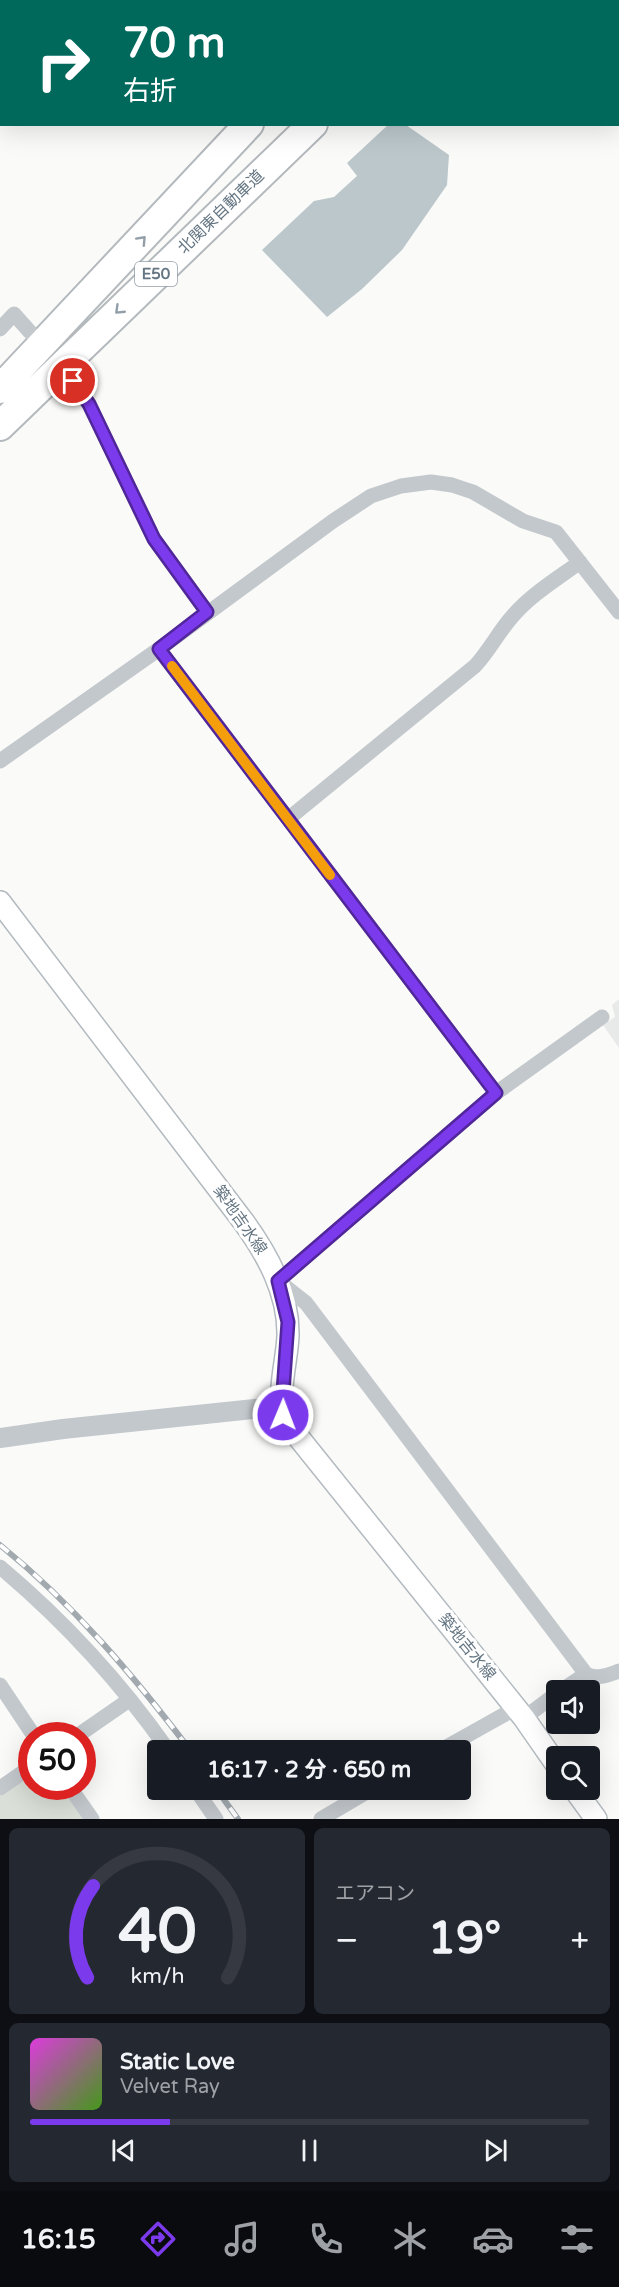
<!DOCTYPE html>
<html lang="ja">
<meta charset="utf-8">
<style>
:root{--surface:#171b24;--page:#242831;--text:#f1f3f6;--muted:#9ea1a6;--line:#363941;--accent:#7c3aed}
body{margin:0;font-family:"Varela Round","Noto Sans JP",sans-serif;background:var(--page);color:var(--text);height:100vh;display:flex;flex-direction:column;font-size:22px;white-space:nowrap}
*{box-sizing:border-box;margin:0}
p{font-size:20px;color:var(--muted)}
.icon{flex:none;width:33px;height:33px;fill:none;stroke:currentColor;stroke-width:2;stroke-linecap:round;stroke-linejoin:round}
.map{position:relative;height:1819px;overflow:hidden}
.sheet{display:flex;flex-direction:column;gap:9px;padding:9px;background:#0d0f14;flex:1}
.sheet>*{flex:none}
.guide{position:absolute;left:0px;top:0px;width:620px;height:126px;box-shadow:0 6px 24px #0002;background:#00695c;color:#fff;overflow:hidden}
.fabs{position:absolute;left:546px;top:1680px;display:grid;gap:12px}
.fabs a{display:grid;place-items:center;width:54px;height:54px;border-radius:6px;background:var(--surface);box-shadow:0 6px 24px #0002;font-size:30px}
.speed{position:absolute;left:18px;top:1722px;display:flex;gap:12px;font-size:30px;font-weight:700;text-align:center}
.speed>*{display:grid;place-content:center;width:78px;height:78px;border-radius:50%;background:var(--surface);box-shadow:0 6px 24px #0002;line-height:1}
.speed .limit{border:9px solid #d22;background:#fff;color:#111}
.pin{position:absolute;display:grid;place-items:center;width:51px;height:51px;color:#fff;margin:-26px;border:3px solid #fff;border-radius:50%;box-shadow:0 2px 6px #0007}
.me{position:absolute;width:66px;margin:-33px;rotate:1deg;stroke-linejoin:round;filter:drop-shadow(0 0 4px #0008)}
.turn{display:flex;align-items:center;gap:21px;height:126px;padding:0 24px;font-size:27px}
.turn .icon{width:78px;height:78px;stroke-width:2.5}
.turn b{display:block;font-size:42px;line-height:51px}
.big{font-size:45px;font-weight:700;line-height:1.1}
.sheet .widget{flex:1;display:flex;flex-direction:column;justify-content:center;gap:9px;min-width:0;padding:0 21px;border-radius:9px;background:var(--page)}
.sheet .dial{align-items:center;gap:0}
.dial svg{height:156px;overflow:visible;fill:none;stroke:var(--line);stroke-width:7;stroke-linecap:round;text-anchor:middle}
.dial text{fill:var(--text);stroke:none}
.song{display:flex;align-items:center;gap:18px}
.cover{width:72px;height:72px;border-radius:9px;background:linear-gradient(135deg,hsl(300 70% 55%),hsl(100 70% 35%))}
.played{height:6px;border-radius:3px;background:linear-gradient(90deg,var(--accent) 25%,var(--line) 25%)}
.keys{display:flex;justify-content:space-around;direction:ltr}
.heat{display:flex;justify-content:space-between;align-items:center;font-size:33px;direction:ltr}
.sheet .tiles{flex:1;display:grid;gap:9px;grid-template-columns:1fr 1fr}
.widget:last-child{grid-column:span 2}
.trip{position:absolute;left:147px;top:1740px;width:324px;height:60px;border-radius:6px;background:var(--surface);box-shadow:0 6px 24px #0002;font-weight:700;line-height:60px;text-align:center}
.tabs{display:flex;height:96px;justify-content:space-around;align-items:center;background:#090b0e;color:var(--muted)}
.tabs .icon{width:42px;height:42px}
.tabs .active{color:var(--accent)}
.tabs b{font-size:27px;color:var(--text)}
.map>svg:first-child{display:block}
.built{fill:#e8e9e9}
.green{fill:#dadfd7}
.water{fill:#bbc7cb}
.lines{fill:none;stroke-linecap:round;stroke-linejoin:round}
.secondary-casing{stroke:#b3babf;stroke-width:24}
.motorway-casing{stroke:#b4b9bd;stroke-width:32}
.minor{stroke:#c3c8cc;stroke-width:15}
.tertiary{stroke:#c3c8cc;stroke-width:20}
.secondary{stroke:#fff;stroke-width:21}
.motorway{stroke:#fff;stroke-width:28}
.rail-casing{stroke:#a2aab0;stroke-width:6}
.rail{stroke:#fff;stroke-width:4;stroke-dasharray:11;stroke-linecap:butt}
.oneway{stroke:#939fa8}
.route-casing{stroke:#51269a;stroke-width:15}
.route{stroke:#7c3aed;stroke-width:10}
.slow{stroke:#f59e0b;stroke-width:10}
.labels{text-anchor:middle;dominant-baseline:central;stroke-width:6;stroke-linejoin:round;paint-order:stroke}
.shield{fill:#fff;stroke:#939fa8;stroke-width:1.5}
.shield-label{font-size:15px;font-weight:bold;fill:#657683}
.street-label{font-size:16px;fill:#657683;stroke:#fff}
</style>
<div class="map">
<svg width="619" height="1819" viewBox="0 0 619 1819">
<rect width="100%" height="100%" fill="#fafaf8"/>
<path class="built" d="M 619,999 L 619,1048 L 603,1025 L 615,1017 L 612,1005 Z"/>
<path class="green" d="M 31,1774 L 32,1786 L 63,1787 L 85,1819 L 0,1819 L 0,1796 Z"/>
<path class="water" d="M 389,124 L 406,125 L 449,155 L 447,185 L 402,250 L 362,289 L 327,317 L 262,250 L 314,201 L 334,197 L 357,176 L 347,163 Z"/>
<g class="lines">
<g class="secondary-casing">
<path id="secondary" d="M 0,902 L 243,1221 C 267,1254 289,1293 288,1336 C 287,1363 275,1397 287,1423 L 524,1718 L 556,1764
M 575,1790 L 596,1819"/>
</g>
<g class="motorway-casing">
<path id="motorway" d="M 364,2 L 366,0
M 441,2 L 443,0
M 0,389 L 249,124
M 0,426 L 313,124"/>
</g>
<path class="minor" d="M 0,329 L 14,314 L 30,332
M 73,382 L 89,404 L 154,539 L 207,612
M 159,649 L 496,1093
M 0,761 L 159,649 L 333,521 L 371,496 L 401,486 L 431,482 L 452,485 L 473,492 L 523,521 L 556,532 L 619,612
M 288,819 L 475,666 C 489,651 498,633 511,618 C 530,595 557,579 580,562
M 602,1017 L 496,1093 L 278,1281 L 306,1303 L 586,1674 C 596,1680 608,1675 619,1671
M 0,1567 C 63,1620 121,1683 168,1750
M 0,1685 L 34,1736
M 562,1690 L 586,1674
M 524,1718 L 556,1694
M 77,1736 L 129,1700
M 441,1750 L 516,1708
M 69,1786 L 92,1819
M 0,1788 L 32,1766
M 196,1790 L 216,1819
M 321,1819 L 370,1790"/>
<path class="tertiary" d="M 0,1438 L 63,1429 L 282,1406"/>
<use href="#secondary" class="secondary"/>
<use href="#motorway" class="motorway"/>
<g class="rail-casing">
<path id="rail" d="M 0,1545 C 73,1604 134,1676 190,1750
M 217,1790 L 238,1819"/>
</g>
<use href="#rail" class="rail"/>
</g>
<defs><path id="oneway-chevron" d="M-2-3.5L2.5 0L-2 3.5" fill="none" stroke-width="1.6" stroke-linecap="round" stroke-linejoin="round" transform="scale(1.5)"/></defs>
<g class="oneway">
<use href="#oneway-chevron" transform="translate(142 240) rotate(-47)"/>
<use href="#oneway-chevron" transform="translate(119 310) rotate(136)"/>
</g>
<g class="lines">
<g class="route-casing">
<path id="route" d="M 73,381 L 89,404 L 154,539 L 207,612 L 159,649 L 496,1093 L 278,1281 L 288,1322 L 282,1406 L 283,1415"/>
</g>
<use href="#route" class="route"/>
<path class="slow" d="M 172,666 L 330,875"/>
</g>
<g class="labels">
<rect class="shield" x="135" y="262" width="42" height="24" rx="4.5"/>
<g class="shield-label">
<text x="156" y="274">E50</text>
</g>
<g class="street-label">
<text transform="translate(221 212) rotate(-44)">北関東自動車道</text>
<text transform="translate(240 1220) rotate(55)">築地吉水線</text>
<text transform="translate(467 1647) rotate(51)">築地吉水線</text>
</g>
</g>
</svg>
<div class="fabs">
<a><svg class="icon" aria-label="sound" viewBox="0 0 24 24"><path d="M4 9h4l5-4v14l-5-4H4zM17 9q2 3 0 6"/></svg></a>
<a><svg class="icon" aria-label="search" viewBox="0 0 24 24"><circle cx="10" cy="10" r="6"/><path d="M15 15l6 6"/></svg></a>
</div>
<div class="speed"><div class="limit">50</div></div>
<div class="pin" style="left:73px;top:381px;background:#d93025"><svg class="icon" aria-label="arrive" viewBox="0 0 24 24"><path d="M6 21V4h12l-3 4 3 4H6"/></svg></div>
<svg class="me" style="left:283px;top:1415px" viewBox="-20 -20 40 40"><circle r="17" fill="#7c3aed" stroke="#fff" stroke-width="3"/><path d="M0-11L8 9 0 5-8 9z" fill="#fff"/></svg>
<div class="trip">16:17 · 2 分 · 650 m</div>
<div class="guide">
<div class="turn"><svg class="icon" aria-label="right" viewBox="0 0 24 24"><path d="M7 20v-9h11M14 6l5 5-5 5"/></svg><div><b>70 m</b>右折</div></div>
</div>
</div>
<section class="sheet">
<div class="tiles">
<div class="widget dial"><svg viewBox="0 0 100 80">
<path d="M14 69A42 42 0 1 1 86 69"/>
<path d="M14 69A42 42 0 0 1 17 22" stroke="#7c3aed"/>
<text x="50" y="56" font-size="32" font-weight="700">40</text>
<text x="50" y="72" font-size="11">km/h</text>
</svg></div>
<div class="widget"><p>エアコン</p>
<div class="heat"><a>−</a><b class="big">19°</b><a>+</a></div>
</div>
<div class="widget">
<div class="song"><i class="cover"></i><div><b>Static Love</b><p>Velvet Ray</p></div></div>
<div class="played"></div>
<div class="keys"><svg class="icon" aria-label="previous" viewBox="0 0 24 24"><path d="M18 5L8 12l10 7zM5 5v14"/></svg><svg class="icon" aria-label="pause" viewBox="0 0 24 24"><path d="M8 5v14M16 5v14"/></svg><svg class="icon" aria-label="next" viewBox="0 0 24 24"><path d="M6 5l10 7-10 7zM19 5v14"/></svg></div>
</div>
</div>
</section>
<nav class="tabs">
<b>16:15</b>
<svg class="icon active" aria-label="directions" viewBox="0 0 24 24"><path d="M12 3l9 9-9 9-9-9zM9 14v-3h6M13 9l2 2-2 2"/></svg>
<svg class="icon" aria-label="music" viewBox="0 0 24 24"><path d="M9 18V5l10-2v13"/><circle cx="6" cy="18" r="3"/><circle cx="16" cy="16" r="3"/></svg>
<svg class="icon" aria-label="phone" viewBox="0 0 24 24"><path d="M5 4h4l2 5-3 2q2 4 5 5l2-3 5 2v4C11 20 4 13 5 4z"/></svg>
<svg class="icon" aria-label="climate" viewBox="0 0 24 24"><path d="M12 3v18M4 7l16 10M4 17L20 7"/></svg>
<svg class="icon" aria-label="car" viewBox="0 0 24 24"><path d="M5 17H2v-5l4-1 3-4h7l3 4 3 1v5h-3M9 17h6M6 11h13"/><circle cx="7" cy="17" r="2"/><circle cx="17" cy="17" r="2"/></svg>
<svg class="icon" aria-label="filters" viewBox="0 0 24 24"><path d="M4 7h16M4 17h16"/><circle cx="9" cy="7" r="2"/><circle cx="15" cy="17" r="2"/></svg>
</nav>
